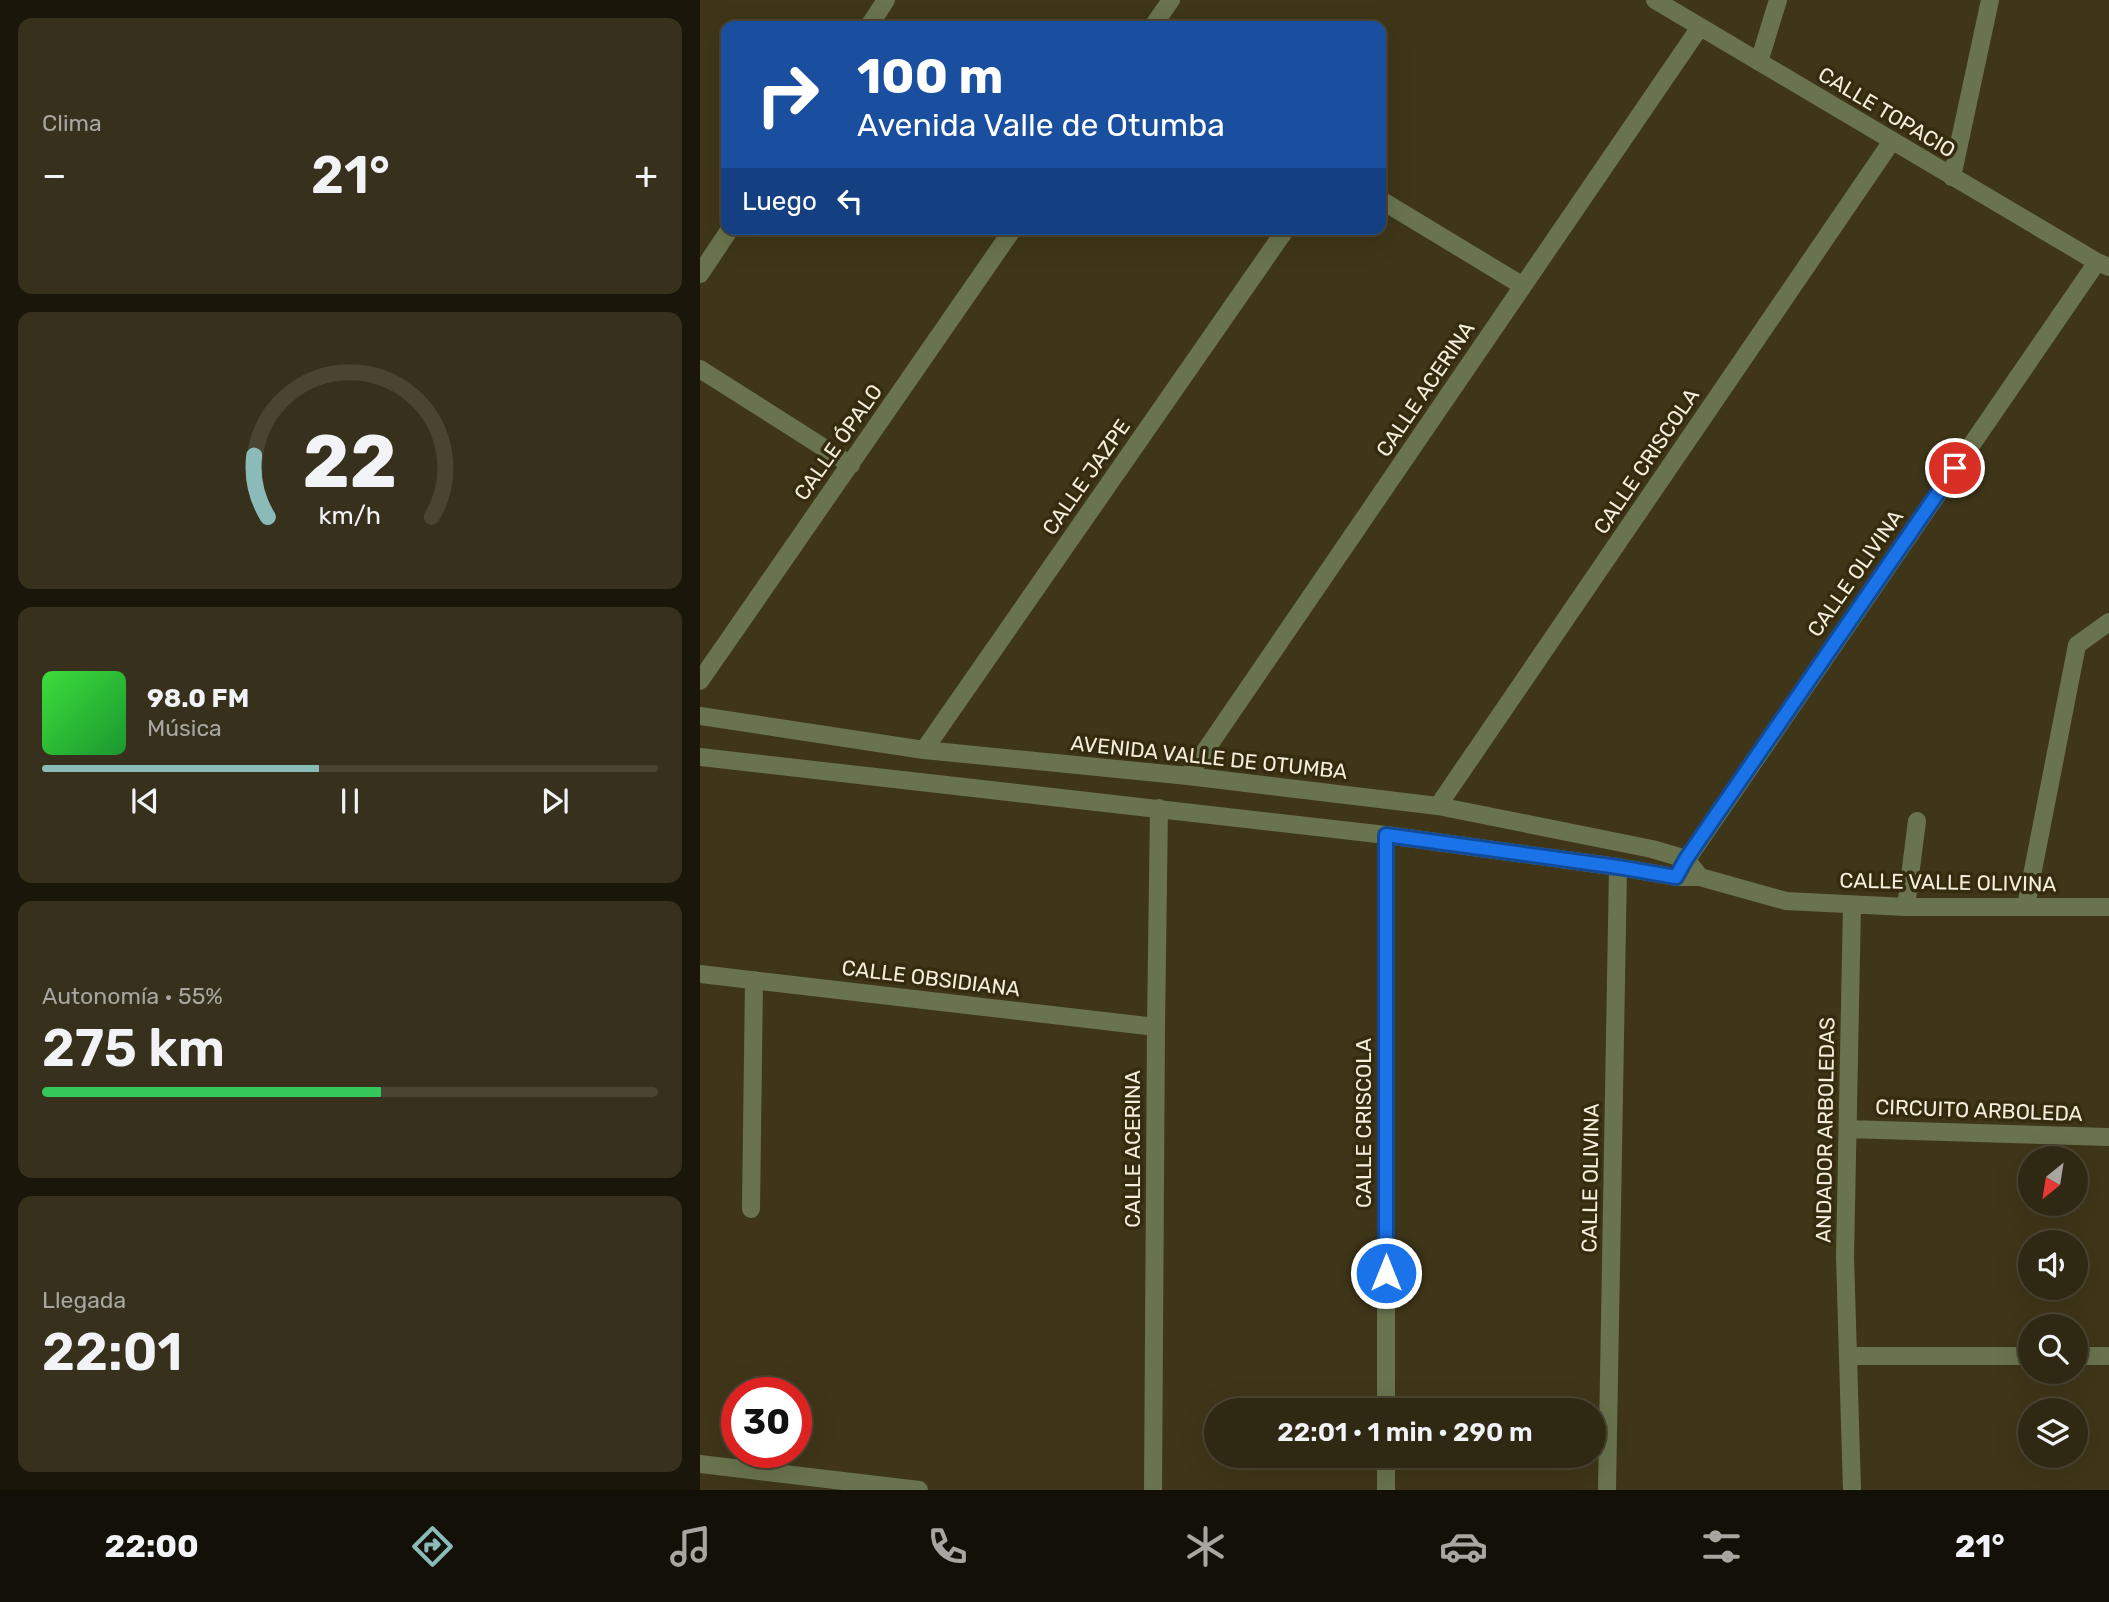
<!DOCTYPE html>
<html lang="es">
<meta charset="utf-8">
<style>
:root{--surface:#2f2813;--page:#37301c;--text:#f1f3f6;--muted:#a7a6a0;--line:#4a4433;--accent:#8bbbb9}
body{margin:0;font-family:Rubik,sans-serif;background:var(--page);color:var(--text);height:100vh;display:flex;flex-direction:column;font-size:26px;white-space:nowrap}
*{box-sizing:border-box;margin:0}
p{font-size:23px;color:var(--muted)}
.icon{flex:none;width:38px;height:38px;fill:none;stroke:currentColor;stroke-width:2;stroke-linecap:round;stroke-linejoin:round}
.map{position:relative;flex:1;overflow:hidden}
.panel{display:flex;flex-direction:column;gap:18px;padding:18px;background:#1a160a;width:700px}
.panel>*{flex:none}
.top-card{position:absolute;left:21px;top:21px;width:665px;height:214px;border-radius:14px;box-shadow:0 7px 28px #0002,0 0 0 2px var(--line);background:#1a4fa0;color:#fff;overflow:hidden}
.needle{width:46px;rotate:210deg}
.fabs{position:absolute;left:1318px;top:1146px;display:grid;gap:14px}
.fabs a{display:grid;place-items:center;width:70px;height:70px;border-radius:50%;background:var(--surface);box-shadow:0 7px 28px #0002,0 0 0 2px var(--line);font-size:35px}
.speed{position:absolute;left:21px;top:1377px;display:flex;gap:14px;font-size:35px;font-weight:700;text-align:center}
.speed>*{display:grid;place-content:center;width:91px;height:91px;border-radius:50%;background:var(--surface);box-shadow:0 7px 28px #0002,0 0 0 2px var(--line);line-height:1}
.speed .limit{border:10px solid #d22;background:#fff;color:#111}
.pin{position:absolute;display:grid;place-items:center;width:60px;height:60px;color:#fff;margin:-30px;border:4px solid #fff;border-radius:50%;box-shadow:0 2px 7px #0007}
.me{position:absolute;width:77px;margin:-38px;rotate:0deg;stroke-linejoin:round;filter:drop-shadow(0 0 5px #0008)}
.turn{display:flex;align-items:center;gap:24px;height:147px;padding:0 21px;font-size:32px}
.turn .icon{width:91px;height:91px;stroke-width:2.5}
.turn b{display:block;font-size:49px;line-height:60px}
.then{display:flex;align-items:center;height:66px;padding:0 21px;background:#0003;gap:14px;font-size:26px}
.big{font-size:52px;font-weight:600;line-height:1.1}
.panel .card{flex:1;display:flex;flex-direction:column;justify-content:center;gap:10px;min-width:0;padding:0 24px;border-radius:14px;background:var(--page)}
.panel .dial{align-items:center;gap:0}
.dial svg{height:182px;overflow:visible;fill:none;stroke:var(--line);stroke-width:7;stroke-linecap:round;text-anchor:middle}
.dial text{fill:var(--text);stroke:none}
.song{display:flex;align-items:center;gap:21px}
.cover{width:84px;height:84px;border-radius:10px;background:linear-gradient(135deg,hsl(120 70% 55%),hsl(130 70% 35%))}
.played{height:7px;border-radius:4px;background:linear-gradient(90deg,var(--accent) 45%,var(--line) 45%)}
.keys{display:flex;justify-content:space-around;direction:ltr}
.heat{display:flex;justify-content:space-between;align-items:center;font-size:38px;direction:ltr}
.charge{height:10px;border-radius:5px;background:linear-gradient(90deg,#34c759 55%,var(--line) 0)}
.trip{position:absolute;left:504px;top:1398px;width:402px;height:70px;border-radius:35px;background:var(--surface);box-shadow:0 7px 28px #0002,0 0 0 2px var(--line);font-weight:600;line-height:70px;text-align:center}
.menu{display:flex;height:112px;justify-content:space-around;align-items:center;background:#131008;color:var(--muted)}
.menu .icon{width:49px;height:49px}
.menu .current{color:var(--accent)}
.menu b{font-size:32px;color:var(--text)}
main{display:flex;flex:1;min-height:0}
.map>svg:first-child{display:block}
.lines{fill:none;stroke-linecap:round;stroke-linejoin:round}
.minor{stroke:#69744e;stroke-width:18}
.route-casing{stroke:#114b97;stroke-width:18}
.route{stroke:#1a73e8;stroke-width:12}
.labels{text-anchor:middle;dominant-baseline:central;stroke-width:7;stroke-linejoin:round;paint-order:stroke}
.street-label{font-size:21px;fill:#f4eedd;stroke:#352c0f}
</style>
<main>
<section class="panel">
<div class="card"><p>Clima</p>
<div class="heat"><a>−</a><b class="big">21°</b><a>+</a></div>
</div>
<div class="card dial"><svg viewBox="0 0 100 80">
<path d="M14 69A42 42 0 1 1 86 69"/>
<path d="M14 69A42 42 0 0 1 8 42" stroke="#8bbbb9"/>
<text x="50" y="56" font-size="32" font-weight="700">22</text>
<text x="50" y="72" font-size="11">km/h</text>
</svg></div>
<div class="card">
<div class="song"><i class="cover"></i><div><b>98.0 FM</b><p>Música</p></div></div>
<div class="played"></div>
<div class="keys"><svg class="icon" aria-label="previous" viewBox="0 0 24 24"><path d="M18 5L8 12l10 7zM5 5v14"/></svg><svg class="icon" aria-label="pause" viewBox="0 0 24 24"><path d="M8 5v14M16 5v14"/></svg><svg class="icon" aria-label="next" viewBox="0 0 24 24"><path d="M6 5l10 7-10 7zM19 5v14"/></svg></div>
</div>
<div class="card"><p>Autonomía · 55%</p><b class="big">275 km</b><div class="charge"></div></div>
<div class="card"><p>Llegada</p><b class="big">22:01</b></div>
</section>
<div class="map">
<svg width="1409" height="1490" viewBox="0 0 1409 1490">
<rect width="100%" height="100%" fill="#3f3619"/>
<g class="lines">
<path class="minor" d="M 955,0 L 1397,262 L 1409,267
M 169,26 L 186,0
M 453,26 L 471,0
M 1059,62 L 1078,0
M 1252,177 L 1290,0
M 681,200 L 823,286
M 0,274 L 30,229
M 0,369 L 151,465
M 0,681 L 313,229
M 0,716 L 224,750 L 488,776 L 738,806 L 952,849 L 986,859 L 1000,877
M 224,750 L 586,229
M 0,757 L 686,835 L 918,867 L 976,877 L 1000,877 L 1086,901 L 1206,907 L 1409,907
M 488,776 L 1000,27
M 738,806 L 1192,141
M 981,868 L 1397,262
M 1326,906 L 1377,645 L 1409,622
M 1206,907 L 1217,821
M 0,974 L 456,1027
M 1148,1129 L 1409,1137
M 51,1209 L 54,980
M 1148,1356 L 1330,1356
M 1376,1356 L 1409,1356
M 686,1410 L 686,835
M 0,1464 L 219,1490
M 453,1490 L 456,1027 L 459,808
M 686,1490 L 686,1456
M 907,1490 L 918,867
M 1152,1490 L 1145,1257 L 1152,905"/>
</g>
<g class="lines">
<g class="route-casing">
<path id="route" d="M 686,1273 L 686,835 L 918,867 L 976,877 L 986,859 L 1255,468"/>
</g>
<use href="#route" class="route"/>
</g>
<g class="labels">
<g class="street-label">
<text transform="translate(1187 112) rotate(31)">CALLE TOPACIO</text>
<text transform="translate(725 389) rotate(-56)">CALLE ACERINA</text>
<text transform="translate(138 442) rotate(-55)">CALLE ÓPALO</text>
<text transform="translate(946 461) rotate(-56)">CALLE CRISCOLA</text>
<text transform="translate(386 477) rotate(-55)">CALLE JAZPE</text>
<text transform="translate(1155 573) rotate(-55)">CALLE OLIVINA</text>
<text transform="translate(509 757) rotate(6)">AVENIDA VALLE DE OTUMBA</text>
<text transform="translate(1248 882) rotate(1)">CALLE VALLE OLIVINA</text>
<text transform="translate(231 978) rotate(7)">CALLE OBSIDIANA</text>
<text transform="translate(1279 1110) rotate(2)">CIRCUITO ARBOLEDA</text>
<text transform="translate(663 1123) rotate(-90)">CALLE CRISCOLA</text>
<text transform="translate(1125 1130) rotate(-89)">ANDADOR ARBOLEDAS</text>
<text transform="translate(432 1149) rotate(-90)">CALLE ACERINA</text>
<text transform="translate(890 1178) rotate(-89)">CALLE OLIVINA</text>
</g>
</g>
</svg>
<div class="fabs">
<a><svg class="needle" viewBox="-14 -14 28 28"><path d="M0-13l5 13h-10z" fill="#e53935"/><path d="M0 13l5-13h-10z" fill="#a7a6a0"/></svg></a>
<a><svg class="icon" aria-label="sound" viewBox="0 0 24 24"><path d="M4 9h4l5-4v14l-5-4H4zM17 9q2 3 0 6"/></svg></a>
<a><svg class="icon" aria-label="search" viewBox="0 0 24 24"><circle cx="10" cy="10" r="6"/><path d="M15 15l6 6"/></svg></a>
<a><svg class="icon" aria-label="layers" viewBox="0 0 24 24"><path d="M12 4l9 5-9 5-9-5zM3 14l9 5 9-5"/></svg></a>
</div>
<div class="speed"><div class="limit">30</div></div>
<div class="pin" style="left:1255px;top:468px;background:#d93025"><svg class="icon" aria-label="arrive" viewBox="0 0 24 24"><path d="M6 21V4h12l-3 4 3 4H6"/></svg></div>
<svg class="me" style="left:686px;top:1273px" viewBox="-20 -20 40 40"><circle r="17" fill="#1a73e8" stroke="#fff" stroke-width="3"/><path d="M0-11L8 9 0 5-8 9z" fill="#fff"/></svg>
<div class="trip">22:01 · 1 min · 290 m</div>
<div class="top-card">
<div class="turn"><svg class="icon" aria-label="right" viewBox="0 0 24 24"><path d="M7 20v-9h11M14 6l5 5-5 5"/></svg><div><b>100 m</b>Avenida Valle de Otumba</div></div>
<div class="then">Luego<svg class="icon" aria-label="left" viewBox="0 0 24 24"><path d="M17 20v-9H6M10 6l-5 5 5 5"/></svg></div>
</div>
</div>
</main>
<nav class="menu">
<b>22:00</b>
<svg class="icon current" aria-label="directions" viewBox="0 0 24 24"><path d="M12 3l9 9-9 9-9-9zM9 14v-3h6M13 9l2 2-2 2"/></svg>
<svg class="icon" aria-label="music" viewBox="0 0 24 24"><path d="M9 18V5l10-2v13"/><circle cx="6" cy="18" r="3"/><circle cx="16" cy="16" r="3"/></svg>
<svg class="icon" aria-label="phone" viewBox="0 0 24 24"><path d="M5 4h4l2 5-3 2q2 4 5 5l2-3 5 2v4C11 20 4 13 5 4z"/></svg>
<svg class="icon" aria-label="climate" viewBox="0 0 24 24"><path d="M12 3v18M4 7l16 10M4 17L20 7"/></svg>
<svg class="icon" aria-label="car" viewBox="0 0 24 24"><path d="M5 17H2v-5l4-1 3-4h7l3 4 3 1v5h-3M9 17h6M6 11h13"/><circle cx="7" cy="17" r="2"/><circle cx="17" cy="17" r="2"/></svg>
<svg class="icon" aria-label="filters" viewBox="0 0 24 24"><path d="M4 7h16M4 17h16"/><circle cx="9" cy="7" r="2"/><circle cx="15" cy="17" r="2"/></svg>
<b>21°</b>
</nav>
